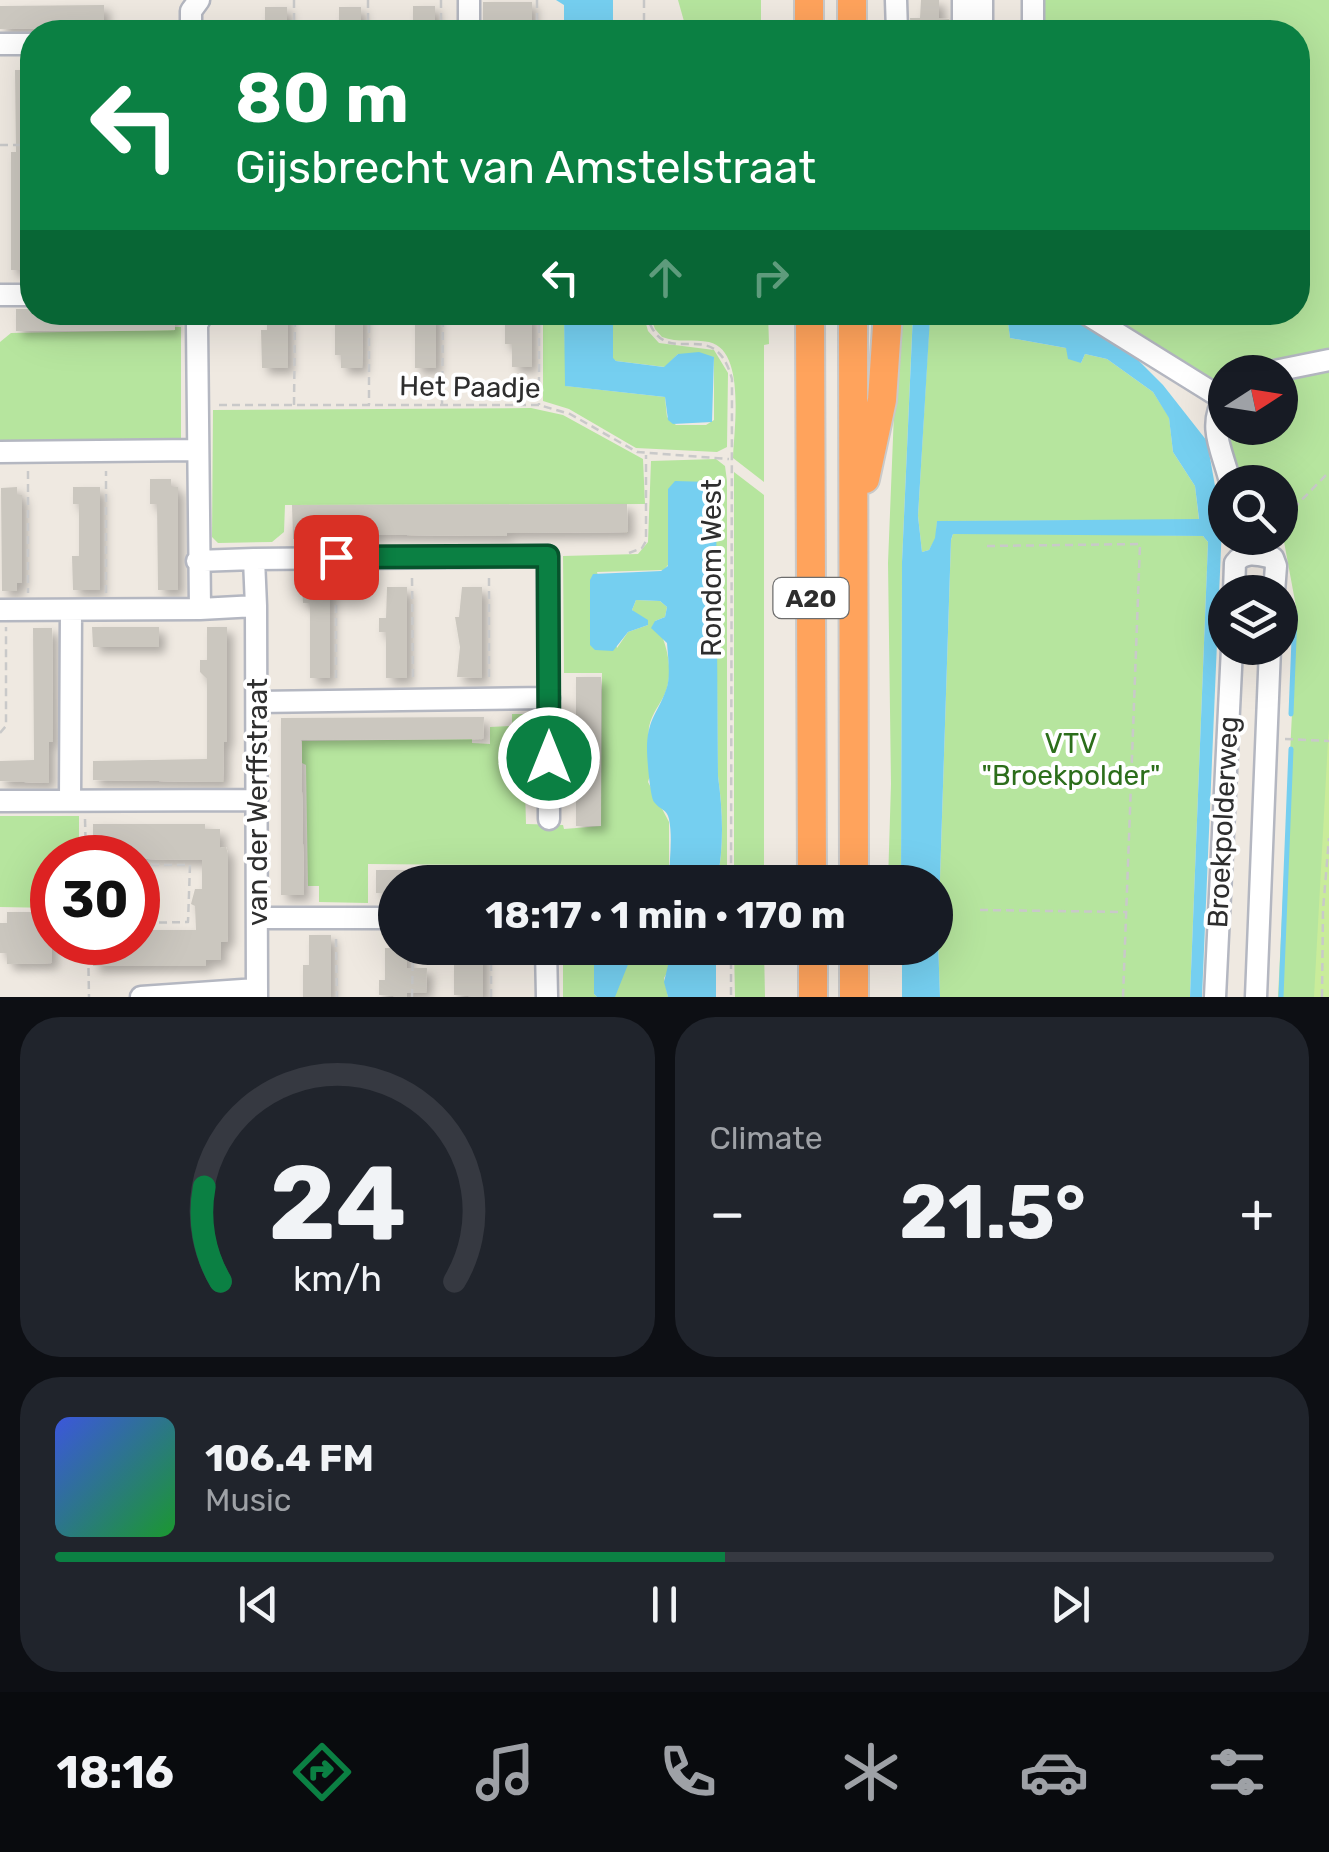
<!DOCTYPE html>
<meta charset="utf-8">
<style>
:root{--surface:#171b24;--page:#20242c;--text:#f1f3f6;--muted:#9ea1a6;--line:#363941;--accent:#0b8043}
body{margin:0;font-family:Rubik,sans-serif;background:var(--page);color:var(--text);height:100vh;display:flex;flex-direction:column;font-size:38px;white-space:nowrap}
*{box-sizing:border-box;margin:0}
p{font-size:32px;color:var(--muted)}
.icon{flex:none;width:55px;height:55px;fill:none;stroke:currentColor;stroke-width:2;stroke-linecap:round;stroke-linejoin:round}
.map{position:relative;height:997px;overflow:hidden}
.sheet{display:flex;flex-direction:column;gap:20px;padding:20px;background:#0d0f14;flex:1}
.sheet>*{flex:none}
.top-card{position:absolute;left:20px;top:20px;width:1290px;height:305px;border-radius:40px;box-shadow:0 10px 40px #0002;background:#0b8043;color:#fff;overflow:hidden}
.needle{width:65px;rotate:78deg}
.controls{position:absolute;left:1208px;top:355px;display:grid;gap:20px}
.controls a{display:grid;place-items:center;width:90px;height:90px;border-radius:50%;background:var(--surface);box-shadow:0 10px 40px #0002;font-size:50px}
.speed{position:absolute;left:30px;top:835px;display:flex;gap:20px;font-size:50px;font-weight:700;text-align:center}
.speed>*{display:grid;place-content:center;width:130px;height:130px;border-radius:50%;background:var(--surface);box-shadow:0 10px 40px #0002;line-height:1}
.speed .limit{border:15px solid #d22;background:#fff;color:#111}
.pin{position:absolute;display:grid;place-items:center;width:85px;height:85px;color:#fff;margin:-42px;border-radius:20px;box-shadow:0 5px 15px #0006}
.me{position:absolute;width:110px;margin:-55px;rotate:0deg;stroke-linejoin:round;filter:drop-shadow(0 0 8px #0008)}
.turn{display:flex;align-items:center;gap:35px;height:210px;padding:0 50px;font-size:45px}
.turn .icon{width:130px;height:130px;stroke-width:2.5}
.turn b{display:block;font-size:70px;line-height:85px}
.lanes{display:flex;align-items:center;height:95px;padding:0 50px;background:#0003;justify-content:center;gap:50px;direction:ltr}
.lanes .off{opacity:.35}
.big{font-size:75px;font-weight:700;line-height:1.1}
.sheet .card{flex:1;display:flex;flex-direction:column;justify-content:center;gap:15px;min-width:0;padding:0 35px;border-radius:40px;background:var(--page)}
.sheet .dial{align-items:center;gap:0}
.dial svg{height:260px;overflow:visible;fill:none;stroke:var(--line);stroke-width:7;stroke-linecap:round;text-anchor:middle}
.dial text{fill:var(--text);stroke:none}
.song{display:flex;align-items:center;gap:30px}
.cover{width:120px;height:120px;border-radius:15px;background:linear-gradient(135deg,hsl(230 70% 55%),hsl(130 70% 35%))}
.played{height:10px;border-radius:5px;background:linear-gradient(90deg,var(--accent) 55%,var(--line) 55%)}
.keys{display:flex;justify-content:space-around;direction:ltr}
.heat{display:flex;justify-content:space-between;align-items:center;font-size:55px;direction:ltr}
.sheet .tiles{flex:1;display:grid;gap:20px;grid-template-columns:1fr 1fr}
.card:last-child{grid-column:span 2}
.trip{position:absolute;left:378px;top:865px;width:575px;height:100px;border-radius:50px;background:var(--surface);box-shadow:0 10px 40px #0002;font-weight:700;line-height:100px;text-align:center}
.dock{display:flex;height:160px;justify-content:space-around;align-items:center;background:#090b0e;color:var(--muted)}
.dock .icon{width:70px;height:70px}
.dock .on{color:var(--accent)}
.dock b{font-size:45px;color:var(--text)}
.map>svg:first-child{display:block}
.green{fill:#b6e59e}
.pitch{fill:#c9ec9a}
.water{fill:#75cff0}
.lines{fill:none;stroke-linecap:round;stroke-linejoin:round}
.stream{stroke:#75cff0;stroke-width:5}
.building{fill:#cbc7bf;filter:url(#shadow)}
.minor-casing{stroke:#b4b7c1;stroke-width:25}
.highway-casing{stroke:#c9c9c9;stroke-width:32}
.path{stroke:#c9c9c9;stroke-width:2.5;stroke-dasharray:8 5;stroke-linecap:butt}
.minor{stroke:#fff;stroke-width:20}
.highway{stroke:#ffa35c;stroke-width:28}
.route-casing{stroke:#07532c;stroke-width:25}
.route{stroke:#0b8043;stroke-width:18}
.labels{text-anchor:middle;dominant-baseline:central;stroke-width:8;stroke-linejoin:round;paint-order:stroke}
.shield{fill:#fff;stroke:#6d6d6d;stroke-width:2.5}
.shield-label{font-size:25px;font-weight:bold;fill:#2e2e2e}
.street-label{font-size:28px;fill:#2e2e2e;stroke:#fff}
.park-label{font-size:28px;fill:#2c6e1b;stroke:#fff}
</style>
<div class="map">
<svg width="1329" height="997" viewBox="0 0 1329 997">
<defs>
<filter id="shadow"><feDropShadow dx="6" dy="6" stdDeviation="5" flood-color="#0004"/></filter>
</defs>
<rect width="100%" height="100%" fill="#efe9e1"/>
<path class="green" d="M 678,0 L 761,0 L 761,32 L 687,32 Z
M 1038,0 L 1329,0 L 1329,997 L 1278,997 L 1297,612 L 1280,520 L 1280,482 L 1235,482 L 1225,428 L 1280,428 L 1280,372 L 1225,372 L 1225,384 L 1217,385 L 1098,313 L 1298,312 L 1298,32 L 1038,32 Z
M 913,312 L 902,562 L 901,882 L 888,882 L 891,784 L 888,563 L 898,313 Z
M 543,313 L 564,313 L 566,386 L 665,397 L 667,417 L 676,425 L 706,425 L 714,420 L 714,357 L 678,354 L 665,367 L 616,361 L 613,359 L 613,322 L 628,313 L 643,313 L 648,331 L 659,343 L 714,350 L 728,373 L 727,447 L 717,452 L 636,448 L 569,409 L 543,401 Z
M 649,313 L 768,313 L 769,344 L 764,345 L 764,482 L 733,458 C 734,429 746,350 709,342 C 694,339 678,343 662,337 L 655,329 Z
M 930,313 L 1007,313 L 1010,338 L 1066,348 L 1081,363 L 1085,354 L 1107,359 L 1153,392 L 1169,417 L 1173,452 L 1195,486 L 1199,520 L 937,521 L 936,538 L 929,550 L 922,552 L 918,516 Z
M 175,327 L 181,327 L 181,443 L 0,443 L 0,342 L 11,333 L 174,330 Z
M 531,408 L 563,415 L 643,459 L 645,504 L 285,505 L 284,532 L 272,542 L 218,543 L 212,537 L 213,410 Z
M 716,459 L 725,466 L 727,481 L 727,882 L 717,882 C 724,846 723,813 718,776 L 715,485 L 668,489 L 668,565 L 664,570 L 597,572 L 617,648 L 628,632 L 648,625 L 632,610 L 636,600 L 660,601 L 667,607 L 665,617 L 655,621 C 666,641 674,668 666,691 C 661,704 652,712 649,727 C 647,745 653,769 648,782 L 669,822 L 669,882 L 620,882 L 619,866 L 368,864 L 368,903 L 319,902 L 319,886 L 308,886 L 306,765 L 302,763 L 302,741 L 472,739 L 472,743 L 490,744 L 490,727 L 512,726 L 512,714 L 540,714 L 539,769 L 525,789 L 526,824 L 563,825 L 564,829 L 601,826 L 602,673 L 564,673 L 563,556 L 638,554 L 648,542 L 651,461 Z
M 734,472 L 764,495 L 764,882 L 734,882 Z
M 997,532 L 1203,536 L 1208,542 L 1190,997 L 940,997 L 938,940 L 951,540 L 953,534 Z
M 0,816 L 79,816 L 79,857 L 52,858 L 52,908 L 0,907 Z
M 563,948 L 594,948 L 594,994 L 597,997 L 563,997 Z
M 734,948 L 764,948 L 765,997 L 735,997 Z
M 638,950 L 663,950 L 668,954 L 668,971 L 664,978 L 668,997 L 614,997 L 630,955 Z"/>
<path class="pitch" d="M 1329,728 L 1329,997 L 1314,997 L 1328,741 Z"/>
<path class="water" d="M 556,0 L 613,0 L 613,32 L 564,32 L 564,5 Z
M 564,313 L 628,313 L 613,323 L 613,358 L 616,361 L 664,367 L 678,354 L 699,352 L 714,357 L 712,422 L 673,424 L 668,420 L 665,397 L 565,386 Z
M 913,313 L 930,313 L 930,318 L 918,516 L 922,552 L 929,550 L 935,538 L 937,521 L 1199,519 L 1195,486 L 1173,452 L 1169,418 L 1153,392 L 1107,359 L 1085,354 L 1081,363 L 1068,359 L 1066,348 L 1010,338 L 1007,315 L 1078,318 L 1136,358 L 1163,385 L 1207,441 L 1222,525 L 1202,997 L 1190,997 L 1208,542 L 1203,536 L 953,534 L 951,540 L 938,940 L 940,997 L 902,997 L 902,948 L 935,948 L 935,882 L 901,882 L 902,562 Z
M 675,481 L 710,482 L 716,488 L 718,776 C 723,813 724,846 717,882 L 669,882 C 669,862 673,839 669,819 C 667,809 660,810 654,802 C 650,796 647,758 647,750 C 647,719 657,715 666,690 C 671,678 668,657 667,643 L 651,628 L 655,621 L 665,617 L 667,607 L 660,601 L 636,600 L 632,610 L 648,620 L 648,625 L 628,632 L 613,651 L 595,650 L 590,645 L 590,580 L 593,574 L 661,571 L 668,566 L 668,489 Z
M 594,948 L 716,948 L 716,997 L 668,997 L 664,982 L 670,957 L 663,950 L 633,952 L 615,997 L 597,997 L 594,994 Z"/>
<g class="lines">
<path class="stream" d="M 1291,714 L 1295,614
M 1281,997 L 1291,749"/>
</g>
<path class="building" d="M 921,0 L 939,0 L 939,18 L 949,19 L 949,32 L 911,32 L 910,18 L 920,18 Z
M 483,2 L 532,2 L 532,32 L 512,32 L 511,20 L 483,20 Z
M 104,5 L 104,28 L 77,32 L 66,31 L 66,28 L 0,29 L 0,6 Z
M 413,6 L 435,6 L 435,32 L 413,32 Z
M 265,7 L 287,7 L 287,32 L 265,32 Z
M 339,7 L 361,7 L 361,32 L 339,32 Z
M 15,70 L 32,70 L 32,270 L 11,270 L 11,152 L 16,152 Z
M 16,309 L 32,309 L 32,312 L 175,312 L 175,330 L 16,331 Z
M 267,312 L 288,312 L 288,368 L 262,368 L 261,330 L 267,330 Z
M 341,312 L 363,312 L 362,368 L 341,368 L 341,355 L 335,355 L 335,318 L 341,318 Z
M 415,312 L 436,312 L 436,368 L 415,368 Z
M 505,312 L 532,312 L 532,367 L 512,367 L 512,344 L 505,344 Z
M 150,479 L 171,479 L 171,487 L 178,487 L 178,590 L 158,590 L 157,504 L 150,504 Z
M 17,487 L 17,495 L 22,495 L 22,583 L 17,583 L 17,591 L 2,591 L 1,488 Z
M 73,487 L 100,487 L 100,590 L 73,590 L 72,556 L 79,556 L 79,504 L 73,504 Z
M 627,504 L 628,532 L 507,533 L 507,536 L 306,534 L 306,539 L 293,539 L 292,505 Z
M 387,587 L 407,587 L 407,678 L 386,678 L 386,632 L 379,632 L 379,618 L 386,618 Z
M 462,587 L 482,587 L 482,678 L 457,677 L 460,647 L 455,617 L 459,617 Z
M 302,588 L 330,588 L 330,678 L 310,678 L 310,603 L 303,603 Z
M 92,627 L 159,627 L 159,647 L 93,647 Z
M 207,627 L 227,627 L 227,742 L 224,742 L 223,782 L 93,780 L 93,761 L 207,759 L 207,679 L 200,672 L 200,660 L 207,660 Z
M 33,628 L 52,628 L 53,742 L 49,742 L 49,783 L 0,781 L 0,761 L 34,760 Z
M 576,677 L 601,677 L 601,826 L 576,826 Z
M 484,717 L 483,739 L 301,740 L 304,895 L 281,895 L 281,718 Z
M 93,824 L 205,824 L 205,829 L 220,829 L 220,848 L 226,847 L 228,854 L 228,935 L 227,942 L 221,942 L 221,960 L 206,960 L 206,966 L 93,966 L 93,942 L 138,942 L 138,930 L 196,930 L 195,906 L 191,904 L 195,889 L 202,889 L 202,860 L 93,858 Z
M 614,869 L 614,882 L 395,882 L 395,893 L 376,893 L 376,870 Z
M 7,912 L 52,912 L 52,963 L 7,964 L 7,953 L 0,953 L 0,923 L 7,923 Z
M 309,935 L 331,935 L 331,997 L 303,997 L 303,965 L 309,965 Z
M 385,948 L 407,948 L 407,968 L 427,968 L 426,993 L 407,993 L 407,997 L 379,995 L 379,980 L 385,980 Z
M 461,948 L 483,948 L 483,997 L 454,995 L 454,965 L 461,965 Z"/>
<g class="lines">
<g class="minor-casing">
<path id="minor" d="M 469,0 L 469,32
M 896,0 L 897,32
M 982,0 L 982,32
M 1033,0 L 1033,32
M 191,32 L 191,11 L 199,0
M 963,32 L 963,0
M 0,44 L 32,44
M 0,295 L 32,295
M 1083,312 L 1223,399
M 1270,372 L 1329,360
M 1225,397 C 1206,426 1223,452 1230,482
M 0,452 L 197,450
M 254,559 L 548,556 L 549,819
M 197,561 L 254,559 L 256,606 L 200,609 L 197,325 L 203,312
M 1234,592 L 1235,563 C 1245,550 1259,555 1273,558 L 1276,566 L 1274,592
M 256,606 L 257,997
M 0,610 L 200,609
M 257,702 L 549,698
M 70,800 L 71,610
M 0,801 L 257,800
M 258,918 L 395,918
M 546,948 L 547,997
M 141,997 L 257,989
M 1215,997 L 1232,648
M 1256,997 L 1270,648"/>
</g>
<g class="highway-casing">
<path id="highway" d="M 809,0 L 809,32
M 852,0 L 852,32
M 810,312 L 812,882
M 853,312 L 854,882
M 865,479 L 882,400 L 888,312
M 813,948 L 813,997
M 854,948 L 854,997"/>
</g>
<path class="path" d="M 294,0 L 294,32
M 368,0 L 368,32
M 441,0 L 441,32
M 537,0 L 537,32
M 644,0 L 644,32
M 0,145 L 32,145
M 369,312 L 369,405
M 539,312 L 539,405
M 646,312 C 663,378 713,309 732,379 L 731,882
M 219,405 L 539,405 L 570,414 L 637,452 L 729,459
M 294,405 L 295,312
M 442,405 L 443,312
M 28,471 L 28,593
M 1280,531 L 1289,513 L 1329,472
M 987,546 L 1140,544 L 1123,997
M 629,553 L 642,548 L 646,541 L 646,455
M 412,578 L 413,680
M 489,578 L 489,680
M 336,579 L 336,681
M 106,593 L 106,471
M 0,733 L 6,726 L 6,627
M 1285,739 L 1329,741
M 85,819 L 86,858
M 138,865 L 190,865 L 188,922 L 138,923
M 980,910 L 1125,912
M 336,939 L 337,997
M 88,942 L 89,997
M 731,948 L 731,997
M 412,997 L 413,948
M 491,997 L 491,948
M 1322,997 L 1323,910 L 1329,838"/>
<use href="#minor" class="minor"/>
<use href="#highway" class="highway"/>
</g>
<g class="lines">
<g class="route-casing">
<path id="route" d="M 336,557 L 548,556 L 549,758"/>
</g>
<use href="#route" class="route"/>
</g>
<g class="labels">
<rect class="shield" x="773.5" y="578" width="75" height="40" rx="8"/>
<g class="shield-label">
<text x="811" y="598">A20</text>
</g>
<g class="street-label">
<text transform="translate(470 387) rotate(1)">Het Paadje</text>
<text transform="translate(711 568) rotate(-90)">Rondom West</text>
<text transform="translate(257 802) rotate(-90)">van der Werffstraat</text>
<text transform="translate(1223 822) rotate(-87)">Broekpolderweg</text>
</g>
<g class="park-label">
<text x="1071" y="743">VTV<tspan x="1071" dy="32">"Broekpolder"</tspan></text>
</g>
</g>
</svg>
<div class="controls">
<a><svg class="needle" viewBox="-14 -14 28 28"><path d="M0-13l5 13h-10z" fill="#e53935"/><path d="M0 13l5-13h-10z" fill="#9ea1a6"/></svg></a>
<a><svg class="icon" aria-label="search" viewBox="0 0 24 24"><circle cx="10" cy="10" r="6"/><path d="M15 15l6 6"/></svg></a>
<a><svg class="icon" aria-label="layers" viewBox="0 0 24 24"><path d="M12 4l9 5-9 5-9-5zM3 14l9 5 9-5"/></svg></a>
</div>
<div class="speed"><div class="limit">30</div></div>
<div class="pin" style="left:336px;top:557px;background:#d93025"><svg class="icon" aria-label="arrive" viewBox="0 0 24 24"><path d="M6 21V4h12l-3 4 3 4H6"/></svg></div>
<svg class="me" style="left:549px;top:758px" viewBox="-20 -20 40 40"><circle r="17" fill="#0b8043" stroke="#fff" stroke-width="3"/><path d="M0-11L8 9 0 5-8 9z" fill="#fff"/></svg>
<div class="trip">18:17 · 1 min · 170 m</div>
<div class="top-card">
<div class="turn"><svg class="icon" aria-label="left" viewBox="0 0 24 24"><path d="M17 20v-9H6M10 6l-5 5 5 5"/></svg><div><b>80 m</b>Gijsbrecht van Amstelstraat</div></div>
<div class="lanes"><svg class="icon" aria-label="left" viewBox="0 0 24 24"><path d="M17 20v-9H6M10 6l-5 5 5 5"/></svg><svg class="icon off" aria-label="ahead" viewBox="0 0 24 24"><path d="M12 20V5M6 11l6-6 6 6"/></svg><svg class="icon off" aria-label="right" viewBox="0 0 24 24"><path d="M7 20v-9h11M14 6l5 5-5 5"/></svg></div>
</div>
</div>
<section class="sheet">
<div class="tiles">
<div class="card dial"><svg viewBox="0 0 100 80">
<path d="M14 69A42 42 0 1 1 86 69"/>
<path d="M14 69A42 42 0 0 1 9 40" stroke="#0b8043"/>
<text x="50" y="56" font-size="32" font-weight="700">24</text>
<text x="50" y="72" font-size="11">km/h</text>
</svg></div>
<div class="card"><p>Climate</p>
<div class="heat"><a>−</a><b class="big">21.5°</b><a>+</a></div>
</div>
<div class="card">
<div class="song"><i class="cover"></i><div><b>106.4 FM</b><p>Music</p></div></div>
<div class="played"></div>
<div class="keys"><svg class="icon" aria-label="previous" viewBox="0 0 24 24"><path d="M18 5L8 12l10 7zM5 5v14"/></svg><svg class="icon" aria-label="pause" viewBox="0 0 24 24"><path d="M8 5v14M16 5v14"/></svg><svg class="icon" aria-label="next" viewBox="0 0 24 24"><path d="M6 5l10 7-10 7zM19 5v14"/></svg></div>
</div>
</div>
</section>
<nav class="dock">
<b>18:16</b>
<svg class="icon on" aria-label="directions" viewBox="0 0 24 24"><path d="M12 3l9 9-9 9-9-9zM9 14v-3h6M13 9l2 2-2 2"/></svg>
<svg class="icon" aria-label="music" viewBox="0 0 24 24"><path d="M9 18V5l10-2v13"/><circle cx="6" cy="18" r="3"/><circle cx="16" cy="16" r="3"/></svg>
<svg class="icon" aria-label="phone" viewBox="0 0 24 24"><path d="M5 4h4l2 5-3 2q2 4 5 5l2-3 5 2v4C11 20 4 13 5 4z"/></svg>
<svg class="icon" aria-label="climate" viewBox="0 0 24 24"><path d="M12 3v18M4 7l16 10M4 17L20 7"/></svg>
<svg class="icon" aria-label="car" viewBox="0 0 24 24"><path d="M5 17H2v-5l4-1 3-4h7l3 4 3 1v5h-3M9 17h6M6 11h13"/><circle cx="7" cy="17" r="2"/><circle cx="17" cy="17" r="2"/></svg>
<svg class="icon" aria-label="filters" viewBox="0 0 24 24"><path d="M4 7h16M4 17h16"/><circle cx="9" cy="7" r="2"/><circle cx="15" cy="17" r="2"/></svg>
</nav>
